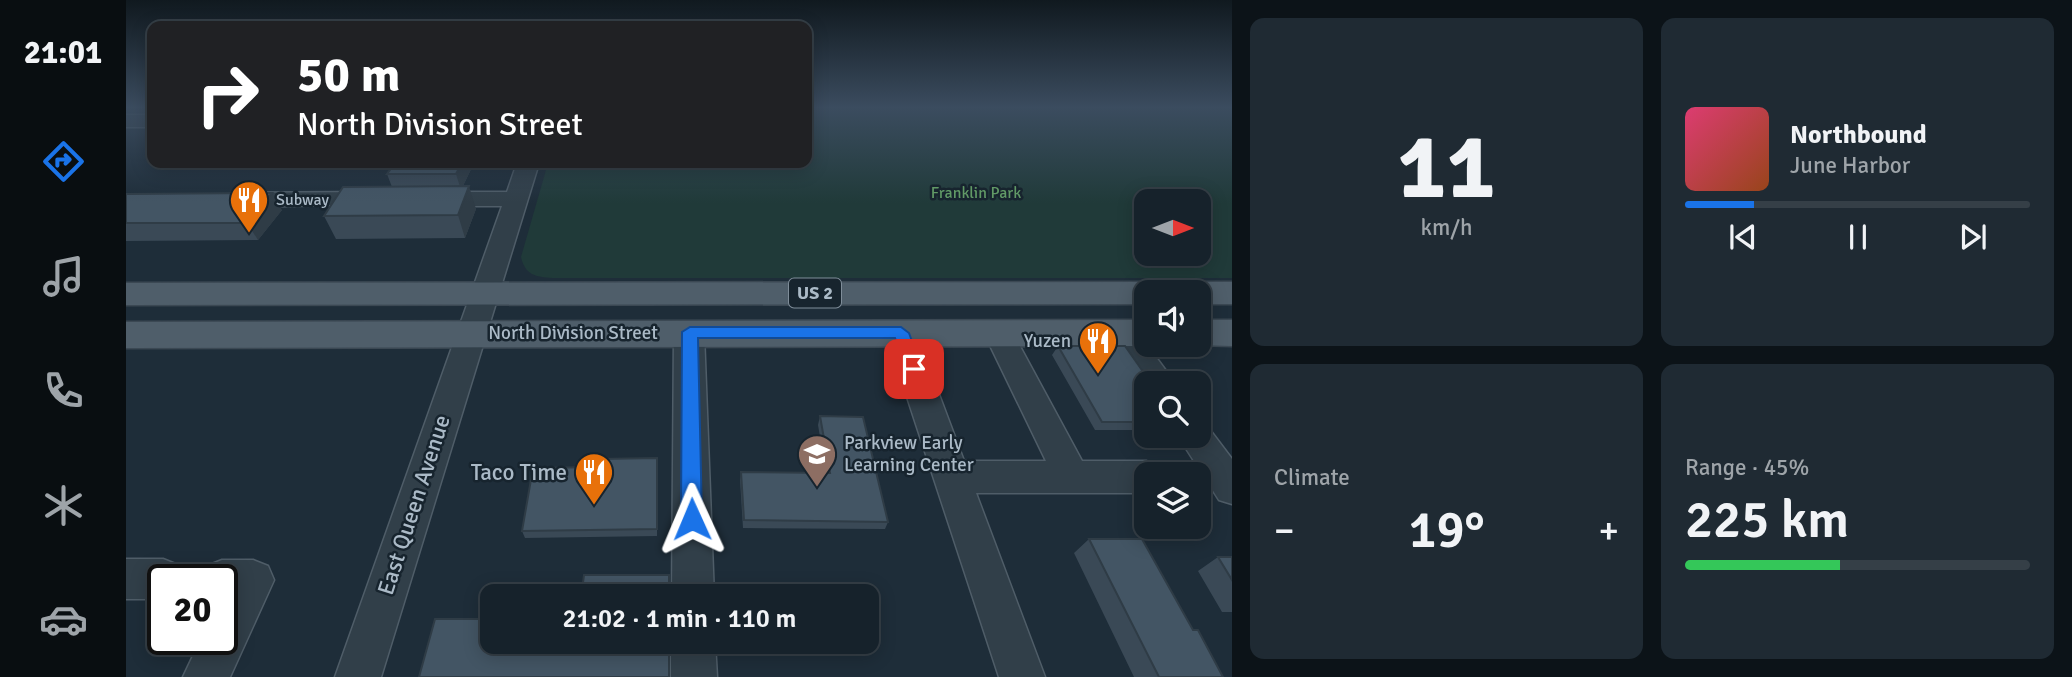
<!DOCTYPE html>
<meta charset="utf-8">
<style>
:root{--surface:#16222b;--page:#1f2a33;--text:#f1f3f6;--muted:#9ea4a9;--line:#353f47;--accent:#1a73e8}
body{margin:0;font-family:Signika,sans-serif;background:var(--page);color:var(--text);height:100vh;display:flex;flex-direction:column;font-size:26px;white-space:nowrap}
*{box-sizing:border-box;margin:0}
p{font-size:23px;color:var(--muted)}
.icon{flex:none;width:38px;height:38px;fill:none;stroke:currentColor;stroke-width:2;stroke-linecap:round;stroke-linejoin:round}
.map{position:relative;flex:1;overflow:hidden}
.sheet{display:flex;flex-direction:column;gap:18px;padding:18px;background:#0c1318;width:840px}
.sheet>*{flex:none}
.top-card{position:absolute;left:21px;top:21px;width:665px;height:147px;border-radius:14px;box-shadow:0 4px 18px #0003,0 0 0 2px var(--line);background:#202124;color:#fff;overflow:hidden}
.needle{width:46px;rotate:90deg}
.controls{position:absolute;left:1008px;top:189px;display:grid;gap:14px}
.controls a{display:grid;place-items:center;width:77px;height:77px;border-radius:14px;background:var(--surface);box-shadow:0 4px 18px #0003,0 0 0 2px var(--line);font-size:35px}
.speed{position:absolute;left:21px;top:564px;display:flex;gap:14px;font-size:35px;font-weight:700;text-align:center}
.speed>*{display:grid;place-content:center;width:91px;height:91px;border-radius:50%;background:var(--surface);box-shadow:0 4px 18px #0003,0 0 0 2px var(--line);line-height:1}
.speed .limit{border:4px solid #111;border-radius:10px;background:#fff;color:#111}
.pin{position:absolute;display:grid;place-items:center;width:60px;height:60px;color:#fff;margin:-30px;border-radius:14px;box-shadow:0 4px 10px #0006}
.me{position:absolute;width:77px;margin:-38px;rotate:359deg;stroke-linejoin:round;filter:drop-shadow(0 0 5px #0008)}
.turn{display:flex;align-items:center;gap:24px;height:147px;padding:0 35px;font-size:32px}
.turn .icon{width:91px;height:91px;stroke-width:2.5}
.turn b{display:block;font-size:49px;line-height:60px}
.big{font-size:52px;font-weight:600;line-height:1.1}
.sheet .tile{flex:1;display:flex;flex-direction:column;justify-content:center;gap:10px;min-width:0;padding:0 24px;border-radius:14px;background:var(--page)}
.sheet .dial{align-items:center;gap:0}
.dial b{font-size:91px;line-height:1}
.song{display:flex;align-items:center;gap:21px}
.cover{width:84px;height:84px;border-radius:10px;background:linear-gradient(135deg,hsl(340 70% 55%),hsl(20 70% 35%))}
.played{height:7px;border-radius:4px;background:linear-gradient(90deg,var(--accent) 20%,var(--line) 20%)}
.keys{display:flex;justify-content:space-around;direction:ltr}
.heat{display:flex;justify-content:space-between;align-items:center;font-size:38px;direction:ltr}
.charge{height:10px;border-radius:5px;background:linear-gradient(90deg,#34c759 45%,var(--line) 0)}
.sheet .tiles{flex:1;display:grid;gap:18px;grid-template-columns:repeat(2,1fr)}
.trip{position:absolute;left:354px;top:584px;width:399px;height:70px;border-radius:14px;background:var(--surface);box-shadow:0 4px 18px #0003,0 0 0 2px var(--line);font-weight:600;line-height:70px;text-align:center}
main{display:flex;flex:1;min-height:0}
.tabs{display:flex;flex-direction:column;width:126px;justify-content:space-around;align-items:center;background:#090e11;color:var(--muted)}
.tabs .icon{width:49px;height:49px}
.tabs .active{color:var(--accent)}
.tabs b{font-size:32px;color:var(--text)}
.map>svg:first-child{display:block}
.green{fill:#203a39;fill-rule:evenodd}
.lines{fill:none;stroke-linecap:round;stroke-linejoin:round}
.minor-casing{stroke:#4f5d68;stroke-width:3}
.major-casing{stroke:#3b4853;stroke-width:3}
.minor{fill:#313f49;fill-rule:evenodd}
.major{fill:#4f5e6a;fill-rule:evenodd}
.wall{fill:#3a4956}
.shaded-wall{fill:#2f3c46}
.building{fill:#435564;stroke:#2f3c46;stroke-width:2}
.route{fill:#1a73e8;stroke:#114b97;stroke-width:2}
.labels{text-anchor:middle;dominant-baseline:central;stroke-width:5;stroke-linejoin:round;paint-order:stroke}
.far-park-label{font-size:16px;fill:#619966;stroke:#17242e}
.far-poi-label{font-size:16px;fill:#abbac7;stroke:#17242e;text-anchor:start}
.shield{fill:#17242e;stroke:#7f8d99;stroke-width:2}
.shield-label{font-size:18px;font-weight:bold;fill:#abbac7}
.street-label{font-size:19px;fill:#abbac7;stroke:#17242e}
.poi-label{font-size:19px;fill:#abbac7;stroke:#17242e;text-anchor:end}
.near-poi-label{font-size:23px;fill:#abbac7;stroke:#17242e;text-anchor:end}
.near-street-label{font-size:23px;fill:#abbac7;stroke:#17242e}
</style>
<main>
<nav class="tabs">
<b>21:01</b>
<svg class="icon active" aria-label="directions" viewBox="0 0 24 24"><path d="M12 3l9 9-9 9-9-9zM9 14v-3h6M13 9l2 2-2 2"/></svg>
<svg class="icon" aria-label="music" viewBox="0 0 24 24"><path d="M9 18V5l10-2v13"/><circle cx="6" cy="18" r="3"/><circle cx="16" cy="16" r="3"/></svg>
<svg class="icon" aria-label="phone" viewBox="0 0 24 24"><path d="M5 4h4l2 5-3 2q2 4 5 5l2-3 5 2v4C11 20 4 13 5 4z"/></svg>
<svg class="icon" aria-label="climate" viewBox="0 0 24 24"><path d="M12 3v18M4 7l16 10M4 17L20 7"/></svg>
<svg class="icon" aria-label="car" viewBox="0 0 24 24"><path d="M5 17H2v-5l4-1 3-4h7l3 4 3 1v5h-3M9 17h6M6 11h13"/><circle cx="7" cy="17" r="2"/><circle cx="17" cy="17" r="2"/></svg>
</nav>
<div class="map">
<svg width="1106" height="677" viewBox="0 0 1106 677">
<rect width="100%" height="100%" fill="#1e2d39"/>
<path class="green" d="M 681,108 L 1106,108 L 1106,278 L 426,278 C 410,277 399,275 395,257 L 422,163 L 681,163 ZM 1020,201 L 1073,201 L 1073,254 L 1020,254 Z"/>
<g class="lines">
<g class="minor-casing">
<path id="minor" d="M 0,115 L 26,115 L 26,127 L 0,127 Z
M 391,163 L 413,163 L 255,677 L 209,677 L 376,206 L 306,206 L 298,204 L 294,199 L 298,194 L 306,192 L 381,192 Z
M 250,192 L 258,194 L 262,199 L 258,204 L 110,207 L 102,205 L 98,200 L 102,195 L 110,193 Z
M 563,322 L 573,326 L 578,333 L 588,597 L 546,597 L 548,333 L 553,326 Z
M 775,322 L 785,326 L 790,333 L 838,461 L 920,461 L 858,333 L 863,326 L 873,322 L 883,326 L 956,461 L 1020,461 L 1033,466 L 1037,474 L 1020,474 L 1020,493 L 850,493 L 919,677 L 873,677 L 760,333 L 765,326 Z
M 997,322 L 1007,326 L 1049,383 L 1020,383 L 1020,389 L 982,333 L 987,326 Z
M 1073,423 L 1081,426 L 1106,459 L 1106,504 L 1093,500 L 1052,436 L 1073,436 Z
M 0,559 L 37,559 L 52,565 L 58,579 L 37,579 L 37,599 L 0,599 Z
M 96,560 L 127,560 L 142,566 L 148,580 L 104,677 L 57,677 L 75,639 L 96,639 L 96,579 L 76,579 L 81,566 Z
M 545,642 L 589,642 L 591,677 L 545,677 Z"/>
</g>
<g class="major-casing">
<path id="major" d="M 1020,282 L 1032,285 L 1037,292 L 1020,292 L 1020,304 L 0,305 L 0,283 Z
M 1073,282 L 1106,282 L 1106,304 L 1073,304 L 1073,292 L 1056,292 L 1061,285 Z
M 1020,320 L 1020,345 L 1024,345 L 1020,346 L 0,348 L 0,322 Z
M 1073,320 L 1106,320 L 1106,346 L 1069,345 L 1073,345 Z"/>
</g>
<use href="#minor" class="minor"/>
<use href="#major" class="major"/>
</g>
<path class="wall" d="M 269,163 L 348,163 L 337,186 L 350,209 L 339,238 L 210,239 L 198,216 L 266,187 L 261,174 Z
M 0,194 L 156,210 L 132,240 L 0,241 Z
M 932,346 L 1020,383 L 1020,430 L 969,430 L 926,355 Z
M 694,416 L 762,522 L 759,529 L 617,528 L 614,480 L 615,472 L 700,473 L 692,425 Z
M 531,458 L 531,536 L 399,538 L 396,531 L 474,467 Z
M 963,539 L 1067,630 L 1097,677 L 1008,677 L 948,553 Z
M 1092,557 L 1106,557 L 1106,612 L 1096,612 L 1072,571 Z"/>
<path class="shaded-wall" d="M 336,163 L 348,163 L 335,190 L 330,174 Z
M 343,186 L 350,209 L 339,238 L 332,215 Z
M 146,193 L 156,210 L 132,240 L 121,223 Z"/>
<path class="building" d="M 269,163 L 336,163 L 330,174 L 261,174 Z
M 343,186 L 332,215 L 198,216 L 217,187 Z
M 146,193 L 121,223 L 0,223 L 0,194 Z
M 932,346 L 999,346 L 1025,383 L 1020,383 L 1020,422 L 976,422 Z
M 694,416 L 737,417 L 762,522 L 618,520 L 615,472 L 704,473 Z
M 531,458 L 531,529 L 396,531 L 407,468 L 474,467 L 474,459 Z
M 963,539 L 1016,539 L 1067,630 L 1072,630 L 1097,677 L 1033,677 Z
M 1092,557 L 1106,557 L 1106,580 Z
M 458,575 L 543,575 L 543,597 L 455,597 Z
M 309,619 L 366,619 L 366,642 L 543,642 L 543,677 L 293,677 Z"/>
<linearGradient id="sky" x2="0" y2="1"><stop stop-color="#10191f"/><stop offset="0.53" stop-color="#3b4c5f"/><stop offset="1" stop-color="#3b4c5f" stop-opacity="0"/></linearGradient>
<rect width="1106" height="203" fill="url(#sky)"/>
<path class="route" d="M 564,327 L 775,327 L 783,333 L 796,369 L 788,376 L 782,374 L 769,338 L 572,338 L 576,519 L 573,526 L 566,529 L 558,526 L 555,519 L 556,332 Z"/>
<defs>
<g id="restaurant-pin" transform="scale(2.0125)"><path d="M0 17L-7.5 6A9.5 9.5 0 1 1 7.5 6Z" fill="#e8710a" stroke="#17242e"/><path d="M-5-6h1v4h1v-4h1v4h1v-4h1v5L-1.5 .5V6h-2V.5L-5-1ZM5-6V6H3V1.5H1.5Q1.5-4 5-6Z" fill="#fff"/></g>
<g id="school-pin" transform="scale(2.0125)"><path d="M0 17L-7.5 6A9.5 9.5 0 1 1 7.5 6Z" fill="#8d6e63" stroke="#17242e"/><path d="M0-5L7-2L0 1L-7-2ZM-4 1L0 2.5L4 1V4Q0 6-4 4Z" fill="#fff"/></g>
</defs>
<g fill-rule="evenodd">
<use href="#restaurant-pin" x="123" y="200"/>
<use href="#restaurant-pin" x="972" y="341"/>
<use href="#school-pin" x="691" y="454"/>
<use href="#restaurant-pin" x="468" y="472"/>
</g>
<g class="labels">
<g class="far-park-label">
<text x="850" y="193">Franklin Park</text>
</g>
<g class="far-poi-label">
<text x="150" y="200">Subway</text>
</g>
<rect class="shield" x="663" y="278.5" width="52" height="29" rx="5"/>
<g class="shield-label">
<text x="689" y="293">US 2</text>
</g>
<g class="street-label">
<text x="447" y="333">North Division Street</text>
</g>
<g class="poi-label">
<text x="945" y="341">Yuzen</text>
<text x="718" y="443" text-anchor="start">Parkview Early<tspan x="718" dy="22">Learning Center</tspan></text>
</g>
<g class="near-poi-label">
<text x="441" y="472">Taco Time</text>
</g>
<g class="near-street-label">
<text transform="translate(288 505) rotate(-72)">East Queen Avenue</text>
</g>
</g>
</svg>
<div class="controls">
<a><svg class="needle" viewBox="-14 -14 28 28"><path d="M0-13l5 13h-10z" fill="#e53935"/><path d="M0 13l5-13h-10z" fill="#9ea4a9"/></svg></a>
<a><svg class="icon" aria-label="sound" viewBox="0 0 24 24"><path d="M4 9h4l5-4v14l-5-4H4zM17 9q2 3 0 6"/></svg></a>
<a><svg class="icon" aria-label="search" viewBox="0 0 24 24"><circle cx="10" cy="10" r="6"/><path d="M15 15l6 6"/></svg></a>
<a><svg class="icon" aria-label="layers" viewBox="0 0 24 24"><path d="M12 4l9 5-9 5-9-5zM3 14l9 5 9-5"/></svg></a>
</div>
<div class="speed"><div class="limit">20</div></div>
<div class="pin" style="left:788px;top:369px;background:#d93025"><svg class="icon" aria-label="arrive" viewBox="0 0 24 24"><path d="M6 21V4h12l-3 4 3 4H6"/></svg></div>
<svg class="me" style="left:566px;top:519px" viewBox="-20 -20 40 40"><path d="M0-17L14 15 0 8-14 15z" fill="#1a73e8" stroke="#fff" stroke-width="4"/></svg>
<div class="trip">21:02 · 1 min · 110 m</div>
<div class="top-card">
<div class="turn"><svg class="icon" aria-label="right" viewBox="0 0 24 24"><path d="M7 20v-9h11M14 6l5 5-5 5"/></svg><div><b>50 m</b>North Division Street</div></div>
</div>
</div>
<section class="sheet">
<div class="tiles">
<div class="tile dial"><b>11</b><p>km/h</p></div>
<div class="tile">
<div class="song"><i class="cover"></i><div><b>Northbound</b><p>June Harbor</p></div></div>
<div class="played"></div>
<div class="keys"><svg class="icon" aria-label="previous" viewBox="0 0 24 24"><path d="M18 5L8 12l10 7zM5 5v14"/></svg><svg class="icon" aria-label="pause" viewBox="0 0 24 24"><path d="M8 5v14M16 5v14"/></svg><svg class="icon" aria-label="next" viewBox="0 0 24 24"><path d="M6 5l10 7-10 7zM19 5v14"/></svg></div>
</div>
<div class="tile"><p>Climate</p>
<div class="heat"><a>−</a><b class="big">19°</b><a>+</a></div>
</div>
<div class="tile"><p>Range · 45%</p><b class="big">225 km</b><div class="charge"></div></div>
</div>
</section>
</main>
